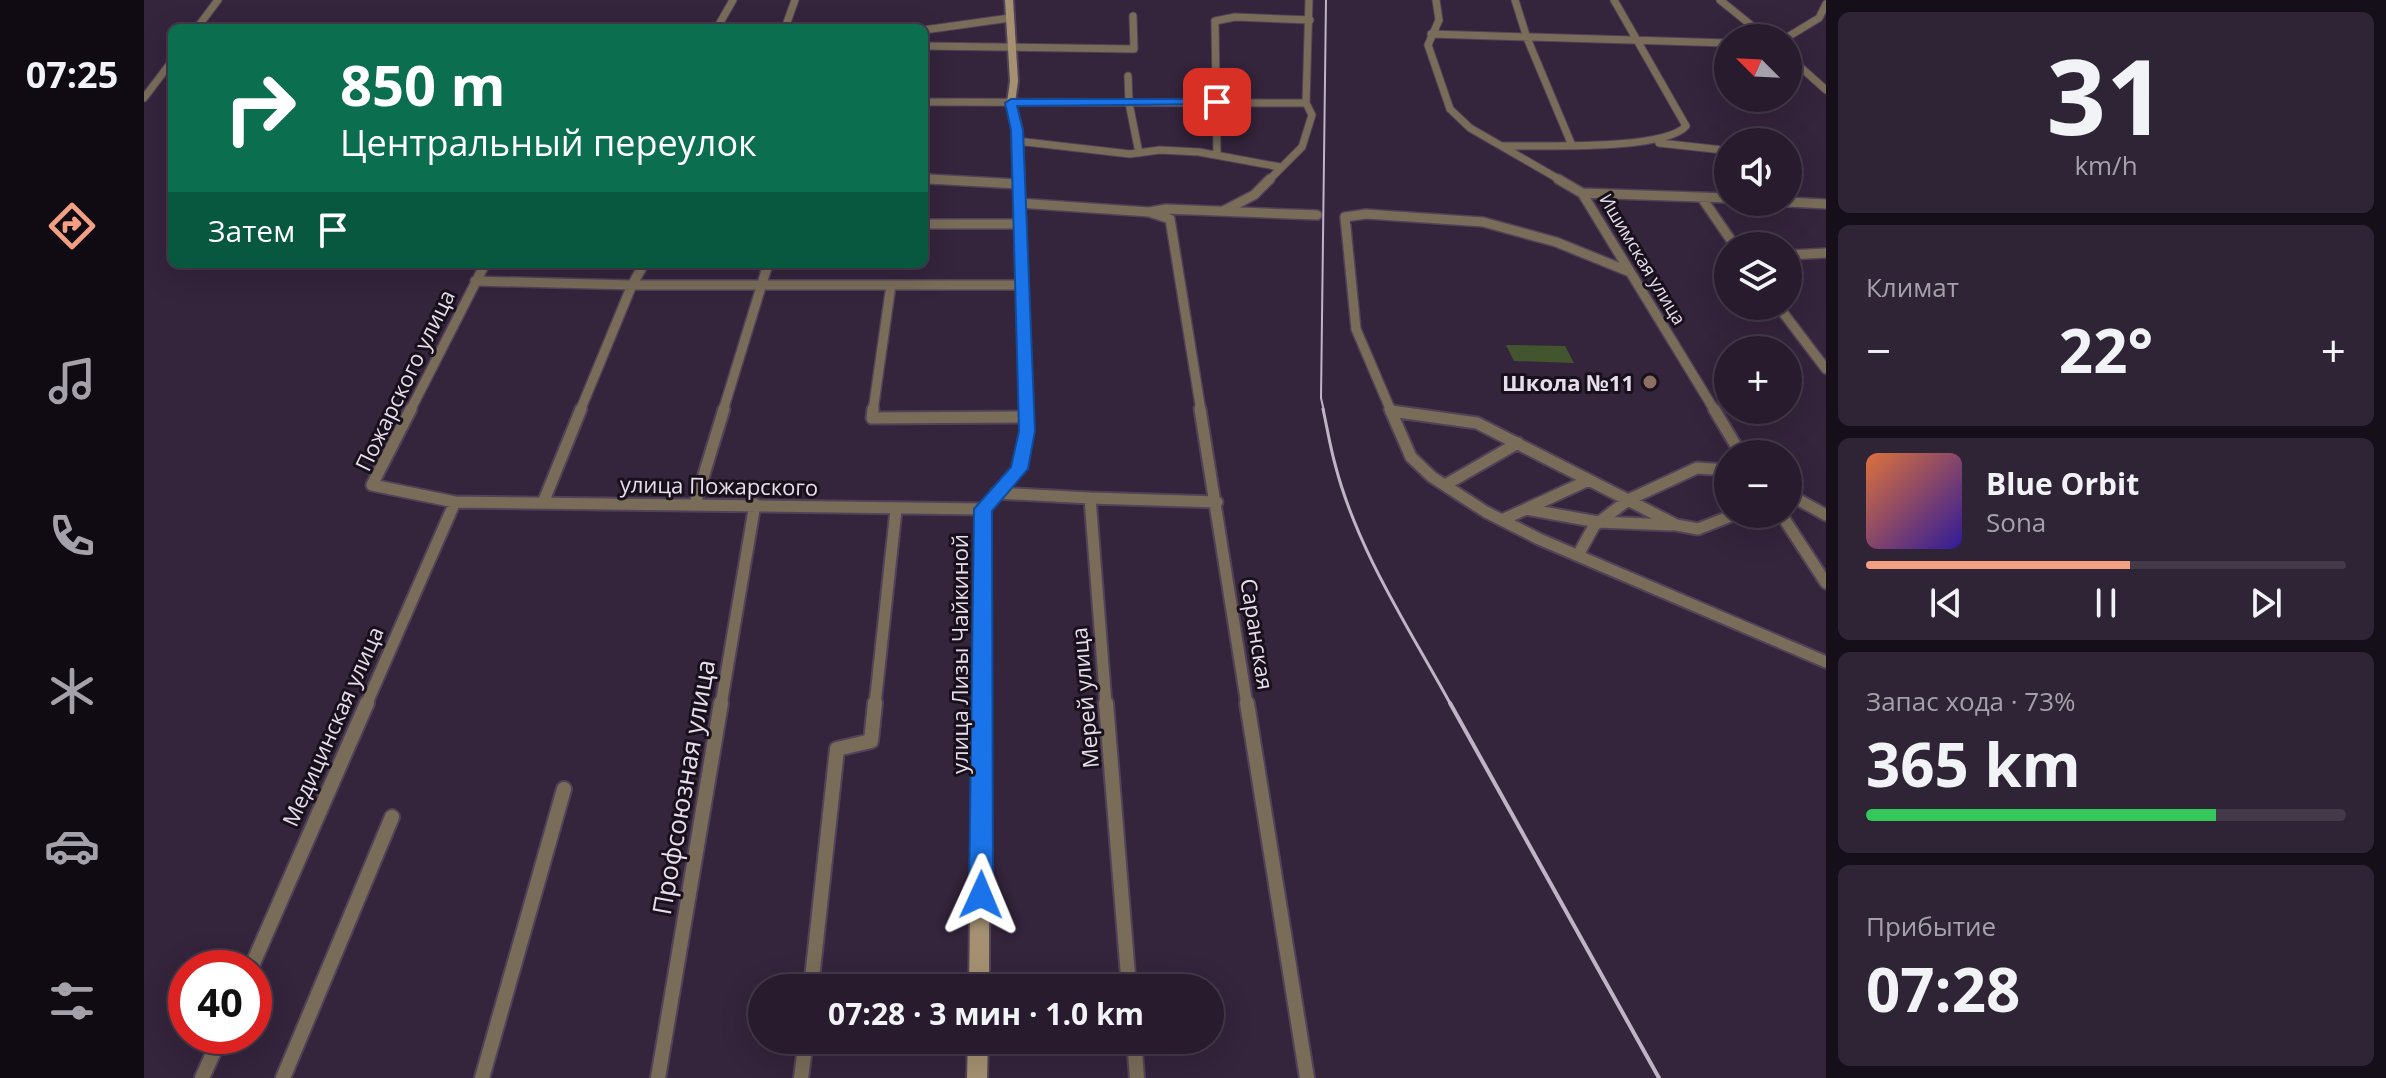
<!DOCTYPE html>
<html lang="ru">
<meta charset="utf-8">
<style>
:root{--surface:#271b2d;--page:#2f2435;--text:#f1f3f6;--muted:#a4a1aa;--line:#433949;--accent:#f39f84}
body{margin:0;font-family:"Open Sans",sans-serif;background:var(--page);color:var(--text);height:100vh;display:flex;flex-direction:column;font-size:30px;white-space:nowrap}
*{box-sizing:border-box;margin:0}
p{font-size:26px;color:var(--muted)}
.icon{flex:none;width:44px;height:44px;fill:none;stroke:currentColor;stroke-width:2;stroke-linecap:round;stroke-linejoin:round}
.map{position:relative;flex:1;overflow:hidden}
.drawer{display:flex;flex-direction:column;gap:12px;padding:12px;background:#150f19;width:560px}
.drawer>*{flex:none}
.top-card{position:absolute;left:24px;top:24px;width:760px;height:244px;border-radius:12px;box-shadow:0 8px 32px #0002,0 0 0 2px var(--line);background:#0b6e4f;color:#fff;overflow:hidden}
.needle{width:52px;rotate:294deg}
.controls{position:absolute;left:1570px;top:24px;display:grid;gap:16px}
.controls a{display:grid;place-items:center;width:88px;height:88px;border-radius:50%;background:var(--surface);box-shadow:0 8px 32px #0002,0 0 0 2px var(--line);font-size:40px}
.speed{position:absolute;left:24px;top:950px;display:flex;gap:16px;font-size:40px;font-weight:700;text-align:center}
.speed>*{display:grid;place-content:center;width:104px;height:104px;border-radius:50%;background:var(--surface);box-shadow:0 8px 32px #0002,0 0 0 2px var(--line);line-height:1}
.speed .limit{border:12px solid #d22;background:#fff;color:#111}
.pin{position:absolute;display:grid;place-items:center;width:68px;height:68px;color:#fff;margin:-34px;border-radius:16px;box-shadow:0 4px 12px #0006}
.me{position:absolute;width:88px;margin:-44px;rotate:1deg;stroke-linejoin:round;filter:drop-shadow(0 0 6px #0008)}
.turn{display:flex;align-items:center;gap:28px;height:168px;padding:0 40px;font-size:36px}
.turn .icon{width:104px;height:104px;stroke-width:2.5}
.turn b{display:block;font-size:56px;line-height:68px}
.then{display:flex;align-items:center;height:76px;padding:0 40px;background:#0003;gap:16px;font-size:30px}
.big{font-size:60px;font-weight:700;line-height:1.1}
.drawer .widget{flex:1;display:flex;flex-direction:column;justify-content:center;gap:12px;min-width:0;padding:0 28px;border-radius:12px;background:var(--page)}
.drawer .dial{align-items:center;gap:0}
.dial b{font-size:104px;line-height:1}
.song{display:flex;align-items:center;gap:24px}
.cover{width:96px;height:96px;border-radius:12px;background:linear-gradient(135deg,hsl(20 70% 55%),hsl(250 70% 35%))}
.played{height:8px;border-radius:4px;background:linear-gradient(90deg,var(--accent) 55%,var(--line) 55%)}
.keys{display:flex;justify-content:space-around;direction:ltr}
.heat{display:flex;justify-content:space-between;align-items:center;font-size:44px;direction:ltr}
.charge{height:12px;border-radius:6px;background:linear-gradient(90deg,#34c759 73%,var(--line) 0)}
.trip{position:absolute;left:604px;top:974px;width:476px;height:80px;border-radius:40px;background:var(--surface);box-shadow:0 8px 32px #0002,0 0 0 2px var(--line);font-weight:700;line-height:80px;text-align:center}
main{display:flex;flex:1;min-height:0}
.tabs{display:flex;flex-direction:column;width:144px;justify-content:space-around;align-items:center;background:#100b12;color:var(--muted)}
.tabs .icon{width:56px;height:56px}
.tabs .current{color:var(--accent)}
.tabs b{font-size:36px;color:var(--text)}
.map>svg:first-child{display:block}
.green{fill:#42552e}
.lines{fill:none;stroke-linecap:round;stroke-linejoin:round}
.street-far3-casing{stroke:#514258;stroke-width:9}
.street-far2-casing{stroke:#514258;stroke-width:12}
.street-far1-casing{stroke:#514258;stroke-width:15}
.street-casing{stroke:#514258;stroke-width:18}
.secondary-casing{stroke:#514258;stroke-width:4}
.street-far3{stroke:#796c59;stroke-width:7}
.street-far2{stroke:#796c59;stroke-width:9}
.street-far1{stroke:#796c59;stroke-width:11}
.street{stroke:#796c59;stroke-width:14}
.secondary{fill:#a59172;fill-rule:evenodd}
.rail-far2{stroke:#bfb4c5;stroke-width:2}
.rail-far1{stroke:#bfb4c5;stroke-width:3}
.rail{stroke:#bfb4c5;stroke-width:4}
.route{fill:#1a73e8;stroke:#114b97;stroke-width:2}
.education-dot{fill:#8d6e63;stroke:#18111b;stroke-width:3}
.labels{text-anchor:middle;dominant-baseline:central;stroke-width:6;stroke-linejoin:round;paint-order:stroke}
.far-street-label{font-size:18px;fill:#e7ddec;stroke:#18111b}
.street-label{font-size:22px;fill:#e7ddec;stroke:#18111b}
.poi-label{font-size:22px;font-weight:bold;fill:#e7ddec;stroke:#18111b;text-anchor:end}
.near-street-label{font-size:26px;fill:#e7ddec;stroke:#18111b}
</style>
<main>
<nav class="tabs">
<b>07:25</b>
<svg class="icon current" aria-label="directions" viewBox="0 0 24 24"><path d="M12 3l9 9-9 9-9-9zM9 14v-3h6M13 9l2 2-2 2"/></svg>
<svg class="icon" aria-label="music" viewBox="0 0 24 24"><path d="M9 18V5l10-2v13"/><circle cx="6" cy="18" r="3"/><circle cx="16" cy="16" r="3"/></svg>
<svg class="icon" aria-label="phone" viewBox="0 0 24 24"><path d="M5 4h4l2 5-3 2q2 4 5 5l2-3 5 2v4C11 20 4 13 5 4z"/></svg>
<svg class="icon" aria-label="climate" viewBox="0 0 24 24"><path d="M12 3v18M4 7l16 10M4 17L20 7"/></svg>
<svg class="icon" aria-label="car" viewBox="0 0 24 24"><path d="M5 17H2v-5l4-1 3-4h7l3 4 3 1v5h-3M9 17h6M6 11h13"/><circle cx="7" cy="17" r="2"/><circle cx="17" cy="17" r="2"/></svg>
<svg class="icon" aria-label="filters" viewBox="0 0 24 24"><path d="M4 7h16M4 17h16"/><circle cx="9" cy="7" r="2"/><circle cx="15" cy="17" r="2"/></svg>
</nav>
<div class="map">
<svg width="1682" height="1078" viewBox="0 0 1682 1078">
<rect width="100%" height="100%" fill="#34243c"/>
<path class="green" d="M 1362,345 L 1421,346 L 1430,363 L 1370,361 Z"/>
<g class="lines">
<g class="street-far3-casing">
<path id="street-far3" d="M 1292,0 L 1295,20 L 1284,45 L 1306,109 L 1326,128 L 1418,181
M 1371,0 L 1383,38 L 1427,143
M 1576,0 L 1623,38
M 53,28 L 74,0
M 573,28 L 589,0
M 641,28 L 651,0
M 780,30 L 866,18
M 1287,34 L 1584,43
M 1642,38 L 1675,18 L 1682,4
M 780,46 L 990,49 L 989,16
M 1644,56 L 1682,90
M 984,76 L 985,103 L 995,153
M 0,98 L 28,61
M 780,102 L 1162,103
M 873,141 L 986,154 L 1016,150 L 1055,152 L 1136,167
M 1515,143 L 1579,150 L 1584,155
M 1359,146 C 1396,145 1520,151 1542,126 L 1470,0
M 1073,155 L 1071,21 L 1091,17 L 1166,20
M 780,179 L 822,181
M 1124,181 L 1158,147 L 1168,115 L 1162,103 L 1165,0"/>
</g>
<g class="street-far2-casing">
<path id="street-far2" d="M 785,179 L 874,184
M 1414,179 L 1438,193 L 1571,411
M 1438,193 L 1584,198
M 1558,198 L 1591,246
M 1644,202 L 1682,204
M 874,203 L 1005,212 L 1022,209 L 1173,215
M 1081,210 L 1110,195 L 1126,179
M 1005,212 L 1026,219 L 1057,411
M 780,224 L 875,224
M 1644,255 L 1682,253
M 331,281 L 488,285 L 877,285
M 1634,306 L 1682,369
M 266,411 L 341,264
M 436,411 L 488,285 L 500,264
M 579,411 L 624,264
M 729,411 L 747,285
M 1247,411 L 1212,329 L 1201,217 L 1222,214 L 1339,222 L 1412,242 L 1486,272"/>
</g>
<g class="street-far1-casing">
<path id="street-far1" d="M 267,409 L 228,485 L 311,502 L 839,509
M 729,409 L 728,418 L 883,417
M 1056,409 L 1103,705
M 1246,409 L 1267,457 L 1288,477 L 1342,512 L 1395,539 L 1682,662
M 1570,409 L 1597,454
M 1247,411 L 1333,423 L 1484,500 L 1553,468 L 1584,470
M 1301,485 L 1374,443
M 852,493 L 946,498 L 962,705
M 1644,494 L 1682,515
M 946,498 L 1073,502
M 399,503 L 437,409
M 551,504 L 580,409
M 1382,509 L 1454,522 L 1528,525
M 1637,514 L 1682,583
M 1358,520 L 1445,480
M 1434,555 L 1450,526 L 1484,500 L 1532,525 L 1554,529 L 1592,514
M 222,705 L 311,502
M 577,705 L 611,504
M 731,705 L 752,510"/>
</g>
<g class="street-casing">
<path id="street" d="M 962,703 L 985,988
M 1103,703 L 1163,1078
M 107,968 L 223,703
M 667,988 L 693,749 L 727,741 L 731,703
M 990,1040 L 993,1078
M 58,1078 L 77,1036
M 139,1078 L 248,817
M 338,1078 L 420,789
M 514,1078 L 577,703
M 657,1078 L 662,1040"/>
</g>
<g class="secondary-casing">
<path id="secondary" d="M 861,0 L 869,0 L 874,81 L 871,103 L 878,130 L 889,431 L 882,469 L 846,510 L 845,988 L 825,988 L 832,509 L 869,468 L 877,431 L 868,130 L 863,103 L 866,81 Z
M 824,1040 L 844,1040 L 843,1078 L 823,1078 Z"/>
</g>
<use href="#street-far3" class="street-far3"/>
<use href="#street-far2" class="street-far2"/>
<use href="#street-far1" class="street-far1"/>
<use href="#street" class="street"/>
<use href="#secondary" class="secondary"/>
<path class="rail-far2" d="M 1180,411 L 1177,398 L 1182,0"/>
<path class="rail-far1" d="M 1179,409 C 1183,427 1186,446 1191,464 C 1213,550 1265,628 1307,705"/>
<path class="rail" d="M 1306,703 L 1515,1078"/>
</g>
<path class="route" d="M 1073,99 L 1077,100 L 1077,104 L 873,106 L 879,130 L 891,431 L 884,469 L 848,511 L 849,895 L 845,903 L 837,906 L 829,903 L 825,895 L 830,509 L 867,467 L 875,431 L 867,130 L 861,103 L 867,99 Z"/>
<circle class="education-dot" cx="1506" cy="382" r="8"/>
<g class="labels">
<g class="far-street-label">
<text transform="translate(1499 259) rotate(59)">Ишимская улица</text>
</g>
<g class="street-label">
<text transform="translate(260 380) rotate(-64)">Пожарского улица</text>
<text transform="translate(575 485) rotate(1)">улица Пожарского</text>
<text transform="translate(1114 634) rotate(81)">Саранская</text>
<text transform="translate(815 654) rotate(-90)">улица Лизы Чайкиной</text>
<text transform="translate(940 698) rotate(-95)">Мерей улица</text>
<text transform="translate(188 726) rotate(-66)">Медицинская улица</text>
</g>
<g class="poi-label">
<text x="1490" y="382">Школа №11</text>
</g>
<g class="near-street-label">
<text transform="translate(539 787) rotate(-80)">Профсоюзная улица</text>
</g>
</g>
</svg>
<div class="controls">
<a><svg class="needle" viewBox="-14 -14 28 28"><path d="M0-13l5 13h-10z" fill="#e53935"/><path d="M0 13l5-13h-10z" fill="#a4a1aa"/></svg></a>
<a><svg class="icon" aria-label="sound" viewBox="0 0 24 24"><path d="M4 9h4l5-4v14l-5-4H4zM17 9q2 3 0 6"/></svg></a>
<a><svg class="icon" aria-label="layers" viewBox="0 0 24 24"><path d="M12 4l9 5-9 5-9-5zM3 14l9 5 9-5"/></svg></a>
<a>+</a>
<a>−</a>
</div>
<div class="speed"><div class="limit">40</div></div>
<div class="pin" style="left:1073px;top:102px;background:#d93025"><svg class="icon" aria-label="arrive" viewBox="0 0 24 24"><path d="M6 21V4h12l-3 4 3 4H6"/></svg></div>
<svg class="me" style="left:837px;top:895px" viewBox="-20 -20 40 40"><path d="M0-17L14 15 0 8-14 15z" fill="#1a73e8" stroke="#fff" stroke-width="4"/></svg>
<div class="trip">07:28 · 3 мин · 1.0 km</div>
<div class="top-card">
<div class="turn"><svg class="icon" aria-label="right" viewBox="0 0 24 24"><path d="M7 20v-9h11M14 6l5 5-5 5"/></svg><div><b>850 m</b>Центральный переулок</div></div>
<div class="then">Затем<svg class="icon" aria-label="arrive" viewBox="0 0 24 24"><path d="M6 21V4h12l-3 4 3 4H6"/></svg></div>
</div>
</div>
<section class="drawer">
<div class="widget dial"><b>31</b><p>km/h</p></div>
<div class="widget"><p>Климат</p>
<div class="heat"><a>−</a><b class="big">22°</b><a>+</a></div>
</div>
<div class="widget">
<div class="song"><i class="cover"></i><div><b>Blue Orbit</b><p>Sona</p></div></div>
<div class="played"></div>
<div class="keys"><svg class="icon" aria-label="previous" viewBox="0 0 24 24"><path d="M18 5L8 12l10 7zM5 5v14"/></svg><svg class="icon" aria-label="pause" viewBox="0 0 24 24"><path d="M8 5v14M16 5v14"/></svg><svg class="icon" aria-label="next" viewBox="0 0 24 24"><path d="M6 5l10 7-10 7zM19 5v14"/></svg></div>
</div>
<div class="widget"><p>Запас хода · 73%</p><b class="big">365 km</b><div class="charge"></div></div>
<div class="widget"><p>Прибытие</p><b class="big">07:28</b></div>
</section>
</main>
